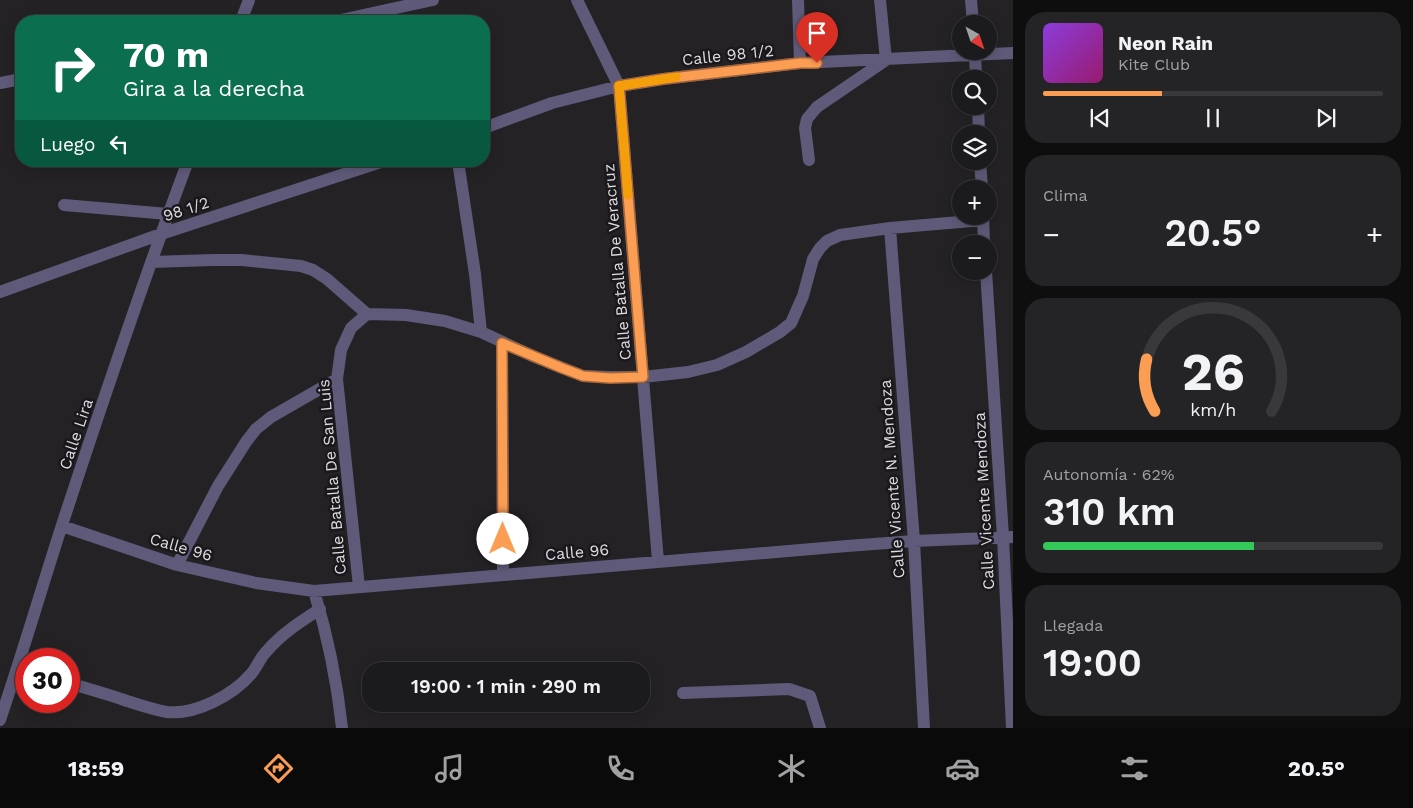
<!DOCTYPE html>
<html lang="es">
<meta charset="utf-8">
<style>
:root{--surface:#1b1a1c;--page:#242325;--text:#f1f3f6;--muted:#a0a1a3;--line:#39383b;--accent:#fc9d54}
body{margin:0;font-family:"Work Sans",sans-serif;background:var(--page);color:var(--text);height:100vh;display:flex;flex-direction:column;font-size:19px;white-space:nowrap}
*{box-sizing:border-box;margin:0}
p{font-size:16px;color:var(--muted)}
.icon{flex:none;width:28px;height:28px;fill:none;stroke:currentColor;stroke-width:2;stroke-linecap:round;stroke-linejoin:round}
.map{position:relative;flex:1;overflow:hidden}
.side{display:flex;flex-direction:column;gap:12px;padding:12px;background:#0f0e0f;width:400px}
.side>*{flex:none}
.banner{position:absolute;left:15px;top:15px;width:475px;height:152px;border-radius:20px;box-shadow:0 2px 12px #0003,0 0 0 1px var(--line);background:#0b6e4f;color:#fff;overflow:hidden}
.needle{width:32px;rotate:140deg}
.fabs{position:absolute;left:952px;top:15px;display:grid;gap:10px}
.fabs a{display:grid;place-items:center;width:45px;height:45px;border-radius:50%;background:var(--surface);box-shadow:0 2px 12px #0003,0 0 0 1px var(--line);font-size:25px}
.speed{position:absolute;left:15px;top:648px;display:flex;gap:10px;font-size:25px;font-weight:700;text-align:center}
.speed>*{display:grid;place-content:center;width:65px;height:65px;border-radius:50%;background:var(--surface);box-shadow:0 2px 12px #0003,0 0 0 1px var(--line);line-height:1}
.speed .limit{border:8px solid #d22;background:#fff;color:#111}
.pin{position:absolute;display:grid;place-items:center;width:42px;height:42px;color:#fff;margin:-51px -21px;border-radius:50% 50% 50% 0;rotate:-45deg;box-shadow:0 0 5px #0007}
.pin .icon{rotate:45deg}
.me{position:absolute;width:55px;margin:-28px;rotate:0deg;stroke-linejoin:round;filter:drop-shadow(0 0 4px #0008)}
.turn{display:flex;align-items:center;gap:18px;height:105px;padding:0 25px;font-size:22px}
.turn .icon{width:65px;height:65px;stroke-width:2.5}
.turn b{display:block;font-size:35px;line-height:42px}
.then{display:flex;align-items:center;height:48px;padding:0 25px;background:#0003;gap:10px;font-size:19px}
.big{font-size:38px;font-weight:600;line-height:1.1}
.side .card{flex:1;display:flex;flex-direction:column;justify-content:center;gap:8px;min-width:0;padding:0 18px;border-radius:20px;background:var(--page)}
.side .dial{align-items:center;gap:0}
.dial svg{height:130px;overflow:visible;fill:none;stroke:var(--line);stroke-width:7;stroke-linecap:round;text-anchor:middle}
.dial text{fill:var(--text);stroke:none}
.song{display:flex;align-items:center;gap:15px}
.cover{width:60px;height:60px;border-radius:8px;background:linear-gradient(135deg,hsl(270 70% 55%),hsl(320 70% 35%))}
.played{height:5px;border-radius:2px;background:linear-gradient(90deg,var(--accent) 35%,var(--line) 35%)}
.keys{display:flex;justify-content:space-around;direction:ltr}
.heat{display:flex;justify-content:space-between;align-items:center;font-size:28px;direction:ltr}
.charge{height:8px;border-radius:4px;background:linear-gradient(90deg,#34c759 62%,var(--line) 0)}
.trip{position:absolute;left:362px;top:662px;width:288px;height:50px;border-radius:20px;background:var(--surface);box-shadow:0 2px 12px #0003,0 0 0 1px var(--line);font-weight:600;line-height:50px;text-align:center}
.tabs{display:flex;height:80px;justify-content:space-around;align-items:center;background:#0b0a0b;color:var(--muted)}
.tabs .icon{width:35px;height:35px}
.tabs .on{color:var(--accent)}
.tabs b{font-size:22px;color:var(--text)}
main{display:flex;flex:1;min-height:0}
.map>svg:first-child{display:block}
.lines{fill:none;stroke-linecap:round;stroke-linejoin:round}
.minor{stroke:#5f5a79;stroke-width:12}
.route-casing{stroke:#a46637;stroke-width:12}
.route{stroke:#fc9d54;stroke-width:9}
.slow{stroke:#f59e0b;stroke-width:9}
.labels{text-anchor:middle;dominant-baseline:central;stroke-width:5;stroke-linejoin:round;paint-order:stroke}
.street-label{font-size:16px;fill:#dedcdf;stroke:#1a181c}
</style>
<main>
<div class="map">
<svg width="1013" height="728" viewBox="0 0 1013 728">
<rect width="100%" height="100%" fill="#242225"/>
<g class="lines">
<path class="minor" d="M 577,0 L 619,86 L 658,561
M 798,0 L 800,63
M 971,0 L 973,24
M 241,21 L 249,0
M 336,21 L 433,0
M 975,51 L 976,79
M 0,83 L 21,79
M 978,106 L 979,134
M 484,128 L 552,103 L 619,86 L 663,79 L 800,63 L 1013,53
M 809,160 L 805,128 L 807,119 L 817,107 L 886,60 L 880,0
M 458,161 L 475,274 L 481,332
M 980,161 L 982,189
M 64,205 L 168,214
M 983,216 L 984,244
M 890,228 L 914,541 L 924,728
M 151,262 L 213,260 L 242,260 L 301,266 L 313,270 L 327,279 L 367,314 L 406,315 L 445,321 L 481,332 L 535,357 L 583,376 L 609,377 L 643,377 L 688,372 L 717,365 L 746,352 L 780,332 L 791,323 L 803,296 L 813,259 L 820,248 L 827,241 L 840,235 L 890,228 L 983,220
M 986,271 L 1003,537 L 1012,728
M 0,292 L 161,234 L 384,161
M 502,343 L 503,575
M 62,526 L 177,565 L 256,583 L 314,591 L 847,546 L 914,541 L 1013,537
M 177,565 L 218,486 L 246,442 L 256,429 L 271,417 L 337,379
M 359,587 L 337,379 L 341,350 L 351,328 L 367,314
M 314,591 C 328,637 337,681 342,728
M 69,683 C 88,689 108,694 127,701 C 140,705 154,710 167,712 C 196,715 233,695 251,674 C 257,667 260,658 266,652 C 281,634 300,622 320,609
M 683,693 L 789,689 L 810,696 L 820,728
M 0,720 C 22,655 41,590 62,525 C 102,403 143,281 188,161"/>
</g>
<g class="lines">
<g class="route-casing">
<path id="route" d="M 503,539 L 502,343 L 562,368 L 583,376 L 610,378 L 643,377 L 619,86 L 663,79 L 800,63 L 817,63"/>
</g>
<use href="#route" class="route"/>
<path class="slow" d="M 628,195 L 619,86 L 676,77"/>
</g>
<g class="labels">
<g class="street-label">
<text transform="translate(728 55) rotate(-6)">Calle 98 1/2</text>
<text transform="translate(186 209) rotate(-18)">98 1/2</text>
<text transform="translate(617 262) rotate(-95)">Calle Batalla De Veracruz</text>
<text transform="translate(76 434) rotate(-71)">Calle Lira</text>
<text transform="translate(332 477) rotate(-95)">Calle Batalla De San Luis</text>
<text transform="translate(892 479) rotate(-94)">Calle Vicente N. Mendoza</text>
<text transform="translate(984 501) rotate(-93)">Calle Vicente Mendoza</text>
<text transform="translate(181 547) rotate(16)">Calle 96</text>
<text transform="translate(577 552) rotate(-5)">Calle 96</text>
</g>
</g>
</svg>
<div class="fabs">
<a><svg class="needle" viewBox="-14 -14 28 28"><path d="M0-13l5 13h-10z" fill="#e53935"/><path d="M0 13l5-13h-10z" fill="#a0a1a3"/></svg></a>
<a><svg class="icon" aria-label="search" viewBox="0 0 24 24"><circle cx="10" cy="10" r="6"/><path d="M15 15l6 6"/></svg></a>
<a><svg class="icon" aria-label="layers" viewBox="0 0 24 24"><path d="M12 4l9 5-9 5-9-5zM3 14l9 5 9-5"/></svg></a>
<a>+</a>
<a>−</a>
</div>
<div class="speed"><div class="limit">30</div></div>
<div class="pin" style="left:817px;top:63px;background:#d93025"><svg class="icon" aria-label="arrive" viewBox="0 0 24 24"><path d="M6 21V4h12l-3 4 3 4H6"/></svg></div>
<svg class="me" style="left:503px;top:539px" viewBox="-20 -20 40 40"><circle r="19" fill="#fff"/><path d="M0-13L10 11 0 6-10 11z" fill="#fc9d54"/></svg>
<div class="trip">19:00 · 1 min · 290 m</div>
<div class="banner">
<div class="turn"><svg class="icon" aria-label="right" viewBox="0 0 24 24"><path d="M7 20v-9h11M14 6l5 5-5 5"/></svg><div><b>70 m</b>Gira a la derecha</div></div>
<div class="then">Luego<svg class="icon" aria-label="left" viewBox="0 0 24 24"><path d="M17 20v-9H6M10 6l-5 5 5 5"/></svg></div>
</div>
</div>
<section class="side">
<div class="card">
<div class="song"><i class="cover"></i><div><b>Neon Rain</b><p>Kite Club</p></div></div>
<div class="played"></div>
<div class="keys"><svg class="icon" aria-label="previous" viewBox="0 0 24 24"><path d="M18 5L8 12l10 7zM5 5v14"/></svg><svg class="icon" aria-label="pause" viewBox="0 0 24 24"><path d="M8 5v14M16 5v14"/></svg><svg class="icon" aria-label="next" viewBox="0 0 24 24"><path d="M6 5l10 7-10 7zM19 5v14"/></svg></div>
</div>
<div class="card"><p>Clima</p>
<div class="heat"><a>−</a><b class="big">20.5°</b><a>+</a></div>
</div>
<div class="card dial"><svg viewBox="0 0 100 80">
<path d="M14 69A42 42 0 1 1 86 69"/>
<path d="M14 69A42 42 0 0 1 9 37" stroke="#fc9d54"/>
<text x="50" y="56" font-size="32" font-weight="700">26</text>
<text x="50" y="72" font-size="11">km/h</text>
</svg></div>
<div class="card"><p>Autonomía · 62%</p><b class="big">310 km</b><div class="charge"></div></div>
<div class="card"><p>Llegada</p><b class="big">19:00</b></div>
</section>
</main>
<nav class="tabs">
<b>18:59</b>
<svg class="icon on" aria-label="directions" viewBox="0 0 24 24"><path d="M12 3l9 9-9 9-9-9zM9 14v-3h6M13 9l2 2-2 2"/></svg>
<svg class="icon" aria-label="music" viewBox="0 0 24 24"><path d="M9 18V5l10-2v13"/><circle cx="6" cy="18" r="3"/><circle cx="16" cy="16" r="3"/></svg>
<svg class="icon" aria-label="phone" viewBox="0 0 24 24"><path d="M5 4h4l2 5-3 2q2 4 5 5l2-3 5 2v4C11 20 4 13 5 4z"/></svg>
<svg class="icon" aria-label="climate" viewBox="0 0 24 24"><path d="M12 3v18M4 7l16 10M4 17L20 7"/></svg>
<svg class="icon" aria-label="car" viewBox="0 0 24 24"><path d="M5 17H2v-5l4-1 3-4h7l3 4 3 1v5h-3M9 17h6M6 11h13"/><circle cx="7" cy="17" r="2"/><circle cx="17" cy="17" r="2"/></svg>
<svg class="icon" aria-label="filters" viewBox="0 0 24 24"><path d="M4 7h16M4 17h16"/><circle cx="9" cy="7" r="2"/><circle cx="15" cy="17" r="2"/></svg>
<b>20.5°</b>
</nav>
